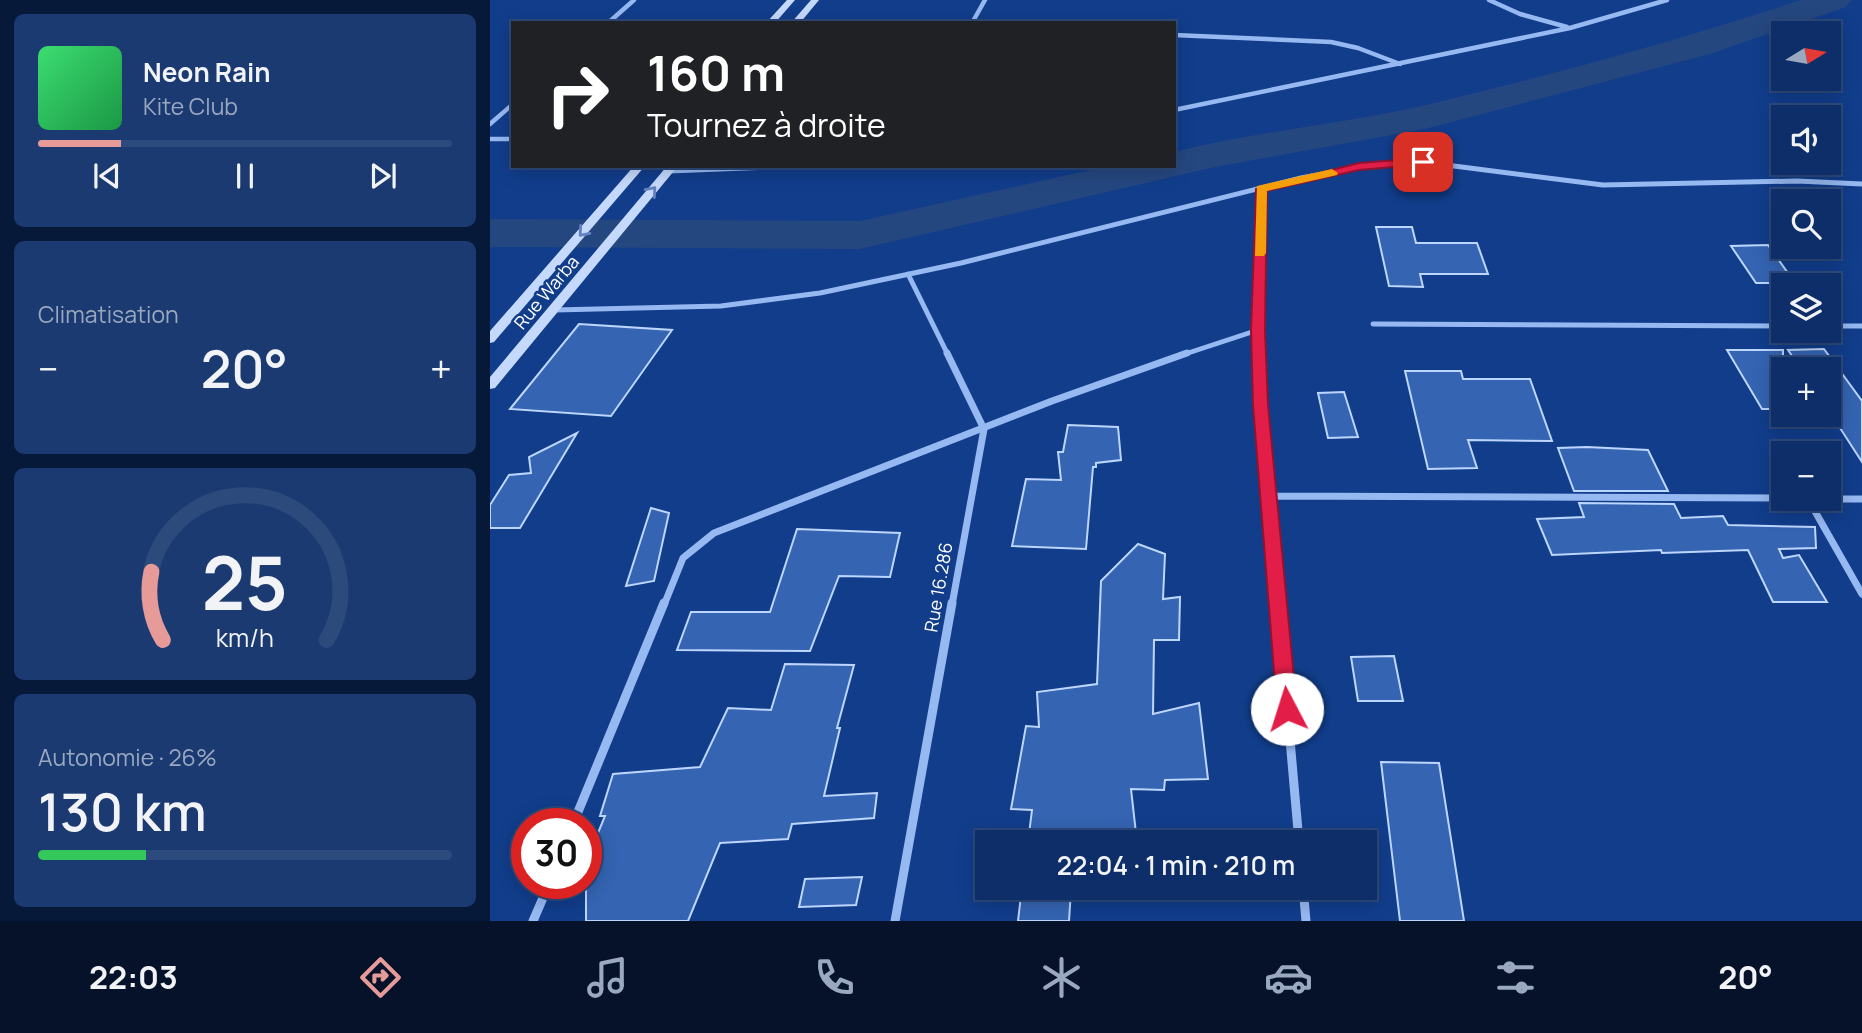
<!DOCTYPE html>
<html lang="fr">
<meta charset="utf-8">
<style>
:root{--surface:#0d2e68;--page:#1b3a71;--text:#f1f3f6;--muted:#9aa8c0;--line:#2d4a7c;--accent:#e69b98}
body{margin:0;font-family:Manrope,sans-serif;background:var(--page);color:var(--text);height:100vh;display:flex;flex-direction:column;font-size:26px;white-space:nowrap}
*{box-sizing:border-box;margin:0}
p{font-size:23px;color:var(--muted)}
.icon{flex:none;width:38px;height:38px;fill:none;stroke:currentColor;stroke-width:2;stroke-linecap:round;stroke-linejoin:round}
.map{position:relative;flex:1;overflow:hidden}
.sheet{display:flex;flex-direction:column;gap:14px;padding:14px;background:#071939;width:490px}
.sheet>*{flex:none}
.guide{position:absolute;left:21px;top:21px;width:665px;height:147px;border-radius:0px;box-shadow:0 4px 18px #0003,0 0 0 2px var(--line);background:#202124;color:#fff;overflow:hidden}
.needle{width:46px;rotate:79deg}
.buttons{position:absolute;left:1281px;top:21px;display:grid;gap:14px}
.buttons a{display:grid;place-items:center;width:70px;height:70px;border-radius:0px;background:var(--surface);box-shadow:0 4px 18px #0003,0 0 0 2px var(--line);font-size:35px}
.speed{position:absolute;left:21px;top:808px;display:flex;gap:14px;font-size:35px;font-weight:700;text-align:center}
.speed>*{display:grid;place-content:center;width:91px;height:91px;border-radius:50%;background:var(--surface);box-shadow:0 4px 18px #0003,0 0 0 2px var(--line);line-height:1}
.speed .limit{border:10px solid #d22;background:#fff;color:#111}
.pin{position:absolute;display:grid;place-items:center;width:60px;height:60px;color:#fff;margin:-30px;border-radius:14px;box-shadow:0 4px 10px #0006}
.me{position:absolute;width:77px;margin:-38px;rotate:355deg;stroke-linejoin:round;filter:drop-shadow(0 0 5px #0008)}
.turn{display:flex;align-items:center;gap:24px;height:147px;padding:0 21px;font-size:32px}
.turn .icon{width:91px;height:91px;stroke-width:2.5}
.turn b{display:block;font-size:49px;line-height:60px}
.big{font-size:52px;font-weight:600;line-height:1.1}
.sheet .card{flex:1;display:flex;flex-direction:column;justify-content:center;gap:10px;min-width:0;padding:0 24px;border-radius:10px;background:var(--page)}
.sheet .dial{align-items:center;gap:0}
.dial svg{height:182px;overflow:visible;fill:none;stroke:var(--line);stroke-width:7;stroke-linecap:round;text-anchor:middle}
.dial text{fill:var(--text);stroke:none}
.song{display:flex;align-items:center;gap:21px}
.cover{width:84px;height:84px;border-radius:10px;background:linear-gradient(135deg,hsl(140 70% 55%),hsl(140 70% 35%))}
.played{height:7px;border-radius:4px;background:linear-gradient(90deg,var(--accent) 20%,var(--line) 20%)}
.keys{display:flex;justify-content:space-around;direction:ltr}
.heat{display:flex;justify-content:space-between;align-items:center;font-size:38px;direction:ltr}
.charge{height:10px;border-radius:5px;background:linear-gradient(90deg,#34c759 26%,var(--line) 0)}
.trip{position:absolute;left:485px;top:830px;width:402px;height:70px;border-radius:0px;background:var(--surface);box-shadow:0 4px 18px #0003,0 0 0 2px var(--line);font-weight:600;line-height:70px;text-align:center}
.tabs{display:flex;height:112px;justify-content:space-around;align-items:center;background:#05122a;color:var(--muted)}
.tabs .icon{width:49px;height:49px}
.tabs .active{color:var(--accent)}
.tabs b{font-size:32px;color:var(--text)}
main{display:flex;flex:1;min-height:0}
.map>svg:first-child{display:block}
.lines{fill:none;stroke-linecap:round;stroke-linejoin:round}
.river{fill:#254780;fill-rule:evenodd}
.building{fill:#3464b2;stroke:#bdd6fd;stroke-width:2}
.minor-far3{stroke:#97b9f2;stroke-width:4.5}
.minor-far2{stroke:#97b9f2;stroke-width:5}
.minor-far1{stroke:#97b9f2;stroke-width:7}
.minor{stroke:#97b9f2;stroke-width:9}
.secondary{fill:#c5d9fc;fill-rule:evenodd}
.oneway{stroke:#6283be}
.route{fill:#e11d48;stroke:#92132f;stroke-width:2}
.slow{fill:#f59e0b}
.labels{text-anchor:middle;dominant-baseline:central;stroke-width:5;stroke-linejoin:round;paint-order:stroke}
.street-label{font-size:18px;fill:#fff;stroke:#113d8b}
</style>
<main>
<section class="sheet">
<div class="card">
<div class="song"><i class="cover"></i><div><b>Neon Rain</b><p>Kite Club</p></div></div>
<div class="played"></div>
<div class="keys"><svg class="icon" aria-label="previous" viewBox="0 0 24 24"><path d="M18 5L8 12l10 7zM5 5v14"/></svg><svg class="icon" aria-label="pause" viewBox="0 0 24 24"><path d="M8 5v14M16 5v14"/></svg><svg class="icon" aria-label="next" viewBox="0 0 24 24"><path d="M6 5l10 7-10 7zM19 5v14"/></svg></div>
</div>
<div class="card"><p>Climatisation</p>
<div class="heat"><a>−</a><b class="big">20°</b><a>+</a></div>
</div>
<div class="card dial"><svg viewBox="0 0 100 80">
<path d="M14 69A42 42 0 1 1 86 69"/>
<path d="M14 69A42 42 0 0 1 9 39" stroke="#e69b98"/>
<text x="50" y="56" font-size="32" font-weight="700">25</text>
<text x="50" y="72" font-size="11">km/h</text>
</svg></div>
<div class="card"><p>Autonomie · 26%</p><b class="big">130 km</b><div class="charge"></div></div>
</section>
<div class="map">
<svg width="1372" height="921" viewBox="0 0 1372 921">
<rect width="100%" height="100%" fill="#113d8b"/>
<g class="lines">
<path class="river" d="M 1311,0 L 1361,0 L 1356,7 L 1220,54 L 935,129 L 725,167 L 370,249 L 0,247 L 0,219 L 370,221 L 619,166 L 684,166 L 684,152 C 767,131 853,124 936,105 C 1062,75 1187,41 1311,0 Z"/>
</g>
<path class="building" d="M 886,227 L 922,227 L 926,243 L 987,243 L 998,274 L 930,274 L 933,287 L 899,286 Z
M 1278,245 L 1305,283 L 1266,283 L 1241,246 Z
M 89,324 L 182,330 L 121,416 L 20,409 Z
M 1334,349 L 1372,401 L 1372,462 L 1339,411 L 1339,369 L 1311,369 L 1298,350 Z
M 1237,350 L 1293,350 L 1293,409 L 1272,409 Z
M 915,371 L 971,371 L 973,379 L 1040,379 L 1062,441 L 978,440 L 987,468 L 938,469 Z
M 854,392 L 868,437 L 838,438 L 828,393 Z
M 578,425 L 628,427 L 631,460 L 606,463 L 606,467 L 603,467 L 596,549 L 522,546 L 536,479 L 571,480 L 568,452 L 573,452 Z
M 87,433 L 30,528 L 0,528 L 0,505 L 19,475 L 41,473 L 39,457 Z
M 1097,447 L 1158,450 L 1178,491 L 1084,491 L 1068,448 Z
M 1089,503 L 1184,504 L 1191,518 L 1233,516 L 1238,525 L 1325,527 L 1326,548 L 1289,549 L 1293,558 L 1309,555 L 1337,602 L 1283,602 L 1258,550 L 1172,553 L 1171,550 L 1062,555 L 1047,519 L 1094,517 Z
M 161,508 L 179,513 L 164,581 L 136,586 Z
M 307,529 L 410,533 L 400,577 L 349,576 L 320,651 L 187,650 L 201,612 L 280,612 Z
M 648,544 L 675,554 L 673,599 L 690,597 L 689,640 L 664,640 L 663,714 L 709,703 L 718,779 L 675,780 L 674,790 L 641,789 L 647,842 L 538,842 L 542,810 L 521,809 L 536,726 L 549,727 L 547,692 L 607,684 L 611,581 Z
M 904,656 L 913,701 L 868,701 L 861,657 Z
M 295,664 L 364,665 L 347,728 L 350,728 L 334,796 L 387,793 L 384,818 L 302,824 L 298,839 L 230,843 L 198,921 L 96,921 L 96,862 L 115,816 L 110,816 L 123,774 L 210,767 L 238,708 L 281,710 Z
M 891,762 L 949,763 L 974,921 L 910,921 Z
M 372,877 L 366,905 L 309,907 L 315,879 Z
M 532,887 L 611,887 L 581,890 L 579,921 L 528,921 Z"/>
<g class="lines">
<path class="minor-far3" d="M 999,0 L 1030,14 L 1077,27
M 306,21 L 352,23
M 118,23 L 144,0
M 482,23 L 495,0
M 684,35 L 841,42 L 868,48 L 910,64
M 684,110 L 1080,28 L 1177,0
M 0,124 L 23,104
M 0,139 L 23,139"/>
<path class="minor-far2" d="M 179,171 L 306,166
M 418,274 L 458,355
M 65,310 L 231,306 L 330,293 L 471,263 L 811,178 L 875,166 L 905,163 L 964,166 L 1113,185 L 1307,181 L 1372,184
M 883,324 L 1293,326
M 1339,326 L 1372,326
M 692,355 L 768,330
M 769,355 L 771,189"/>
<path class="minor-far1" d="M 457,353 L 494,429 L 462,605
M 769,353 L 772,425 L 788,605
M 777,496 L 1293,498
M 1318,499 L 1372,594
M 1335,499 L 1372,499
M 174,605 L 193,558 L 224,533 L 562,401 L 697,353"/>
<path class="minor" d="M 788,603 L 809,842
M 83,824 L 174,603
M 813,887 L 816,921
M 43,921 L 59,884
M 405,921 L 462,603"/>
<path class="secondary" d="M 297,0 L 305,0 L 285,23 L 276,23 Z
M 321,0 L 329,0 L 310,23 L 301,23 Z
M 144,166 L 155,166 L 4,342 L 0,343 L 0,331 Z
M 177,166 L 188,166 L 5,388 L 0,389 L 0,377 Z"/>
</g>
<defs><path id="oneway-chevron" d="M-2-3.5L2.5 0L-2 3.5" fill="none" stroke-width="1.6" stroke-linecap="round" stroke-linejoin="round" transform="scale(1.75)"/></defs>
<g class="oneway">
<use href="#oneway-chevron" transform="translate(162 191) rotate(-49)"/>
<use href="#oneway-chevron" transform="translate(93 232) rotate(131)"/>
</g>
<path class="route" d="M 933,158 L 937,159 L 937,164 L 869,170 L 777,191 L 775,330 L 778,405 L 807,709 L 804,715 L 797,717 L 790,715 L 787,709 L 763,405 L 761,330 L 766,189 L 869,163 Z"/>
<path class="slow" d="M 842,169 L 848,173 L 847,175 L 777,191 L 776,253 L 774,256 L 765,256 L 767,186 Z"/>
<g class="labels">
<g class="street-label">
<text transform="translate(56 292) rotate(-50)">Rue Warba</text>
<text transform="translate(448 587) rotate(-80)">Rue 16.286</text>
</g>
</g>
</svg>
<div class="buttons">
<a><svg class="needle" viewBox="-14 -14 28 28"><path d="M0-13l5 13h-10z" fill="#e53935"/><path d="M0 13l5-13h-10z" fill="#9aa8c0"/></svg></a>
<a><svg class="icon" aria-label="sound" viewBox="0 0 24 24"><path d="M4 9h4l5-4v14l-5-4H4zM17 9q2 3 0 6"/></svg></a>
<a><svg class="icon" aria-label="search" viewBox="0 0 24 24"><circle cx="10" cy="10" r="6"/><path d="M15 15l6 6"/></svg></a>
<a><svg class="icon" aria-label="layers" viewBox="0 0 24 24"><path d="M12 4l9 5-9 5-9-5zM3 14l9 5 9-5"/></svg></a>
<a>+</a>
<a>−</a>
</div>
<div class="speed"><div class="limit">30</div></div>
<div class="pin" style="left:933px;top:162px;background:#d93025"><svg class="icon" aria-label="arrive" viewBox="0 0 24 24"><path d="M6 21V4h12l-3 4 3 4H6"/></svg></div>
<svg class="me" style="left:797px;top:709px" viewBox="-20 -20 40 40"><circle r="19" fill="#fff"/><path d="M0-13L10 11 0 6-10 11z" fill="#e11d48"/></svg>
<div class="trip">22:04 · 1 min · 210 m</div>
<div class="guide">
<div class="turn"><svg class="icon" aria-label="right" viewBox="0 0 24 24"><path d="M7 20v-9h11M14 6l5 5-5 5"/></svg><div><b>160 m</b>Tournez à droite</div></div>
</div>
</div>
</main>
<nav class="tabs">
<b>22:03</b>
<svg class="icon active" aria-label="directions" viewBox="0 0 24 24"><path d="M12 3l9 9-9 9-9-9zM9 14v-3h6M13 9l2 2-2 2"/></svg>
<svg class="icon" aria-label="music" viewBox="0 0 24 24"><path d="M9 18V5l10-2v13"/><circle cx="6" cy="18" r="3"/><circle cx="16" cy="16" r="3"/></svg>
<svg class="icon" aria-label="phone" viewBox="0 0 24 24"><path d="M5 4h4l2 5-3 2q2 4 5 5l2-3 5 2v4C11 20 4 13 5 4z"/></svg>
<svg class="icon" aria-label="climate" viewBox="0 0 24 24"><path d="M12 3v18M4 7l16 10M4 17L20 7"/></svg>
<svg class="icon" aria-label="car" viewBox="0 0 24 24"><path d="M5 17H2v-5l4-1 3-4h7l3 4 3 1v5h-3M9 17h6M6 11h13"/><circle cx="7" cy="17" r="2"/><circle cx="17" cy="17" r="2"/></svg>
<svg class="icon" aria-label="filters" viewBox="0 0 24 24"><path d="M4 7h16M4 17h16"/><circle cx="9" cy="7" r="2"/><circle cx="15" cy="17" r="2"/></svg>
<b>20°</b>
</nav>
